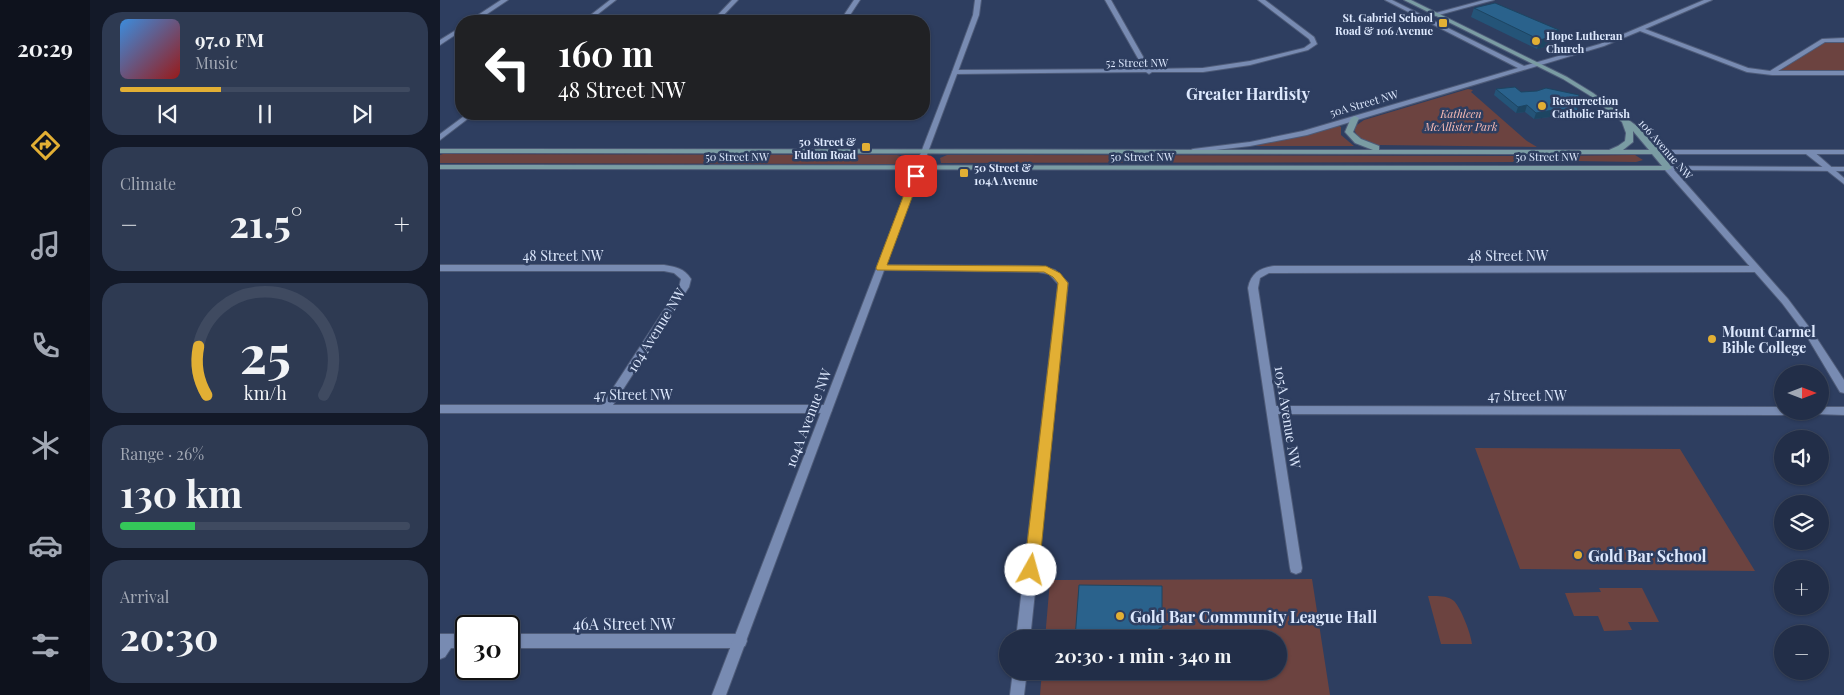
<!DOCTYPE html>
<meta charset="utf-8">
<style>
:root{--surface:#222e48;--page:#2e3a52;--text:#f1f3f6;--muted:#a2a8b4;--line:#3f4a60;--accent:#e2af34}
body{margin:0;font-family:"Playfair Display",serif;background:var(--page);color:var(--text);height:100vh;display:flex;flex-direction:column;font-size:19px;white-space:nowrap}
*{box-sizing:border-box;margin:0}
p{font-size:16px;color:var(--muted)}
.icon{flex:none;width:28px;height:28px;fill:none;stroke:currentColor;stroke-width:2;stroke-linecap:round;stroke-linejoin:round}
.map{position:relative;flex:1;overflow:hidden}
.side{display:flex;flex-direction:column;gap:12px;padding:12px;background:#131928;width:350px}
.side>*{flex:none}
.top-card{position:absolute;left:15px;top:15px;width:475px;height:105px;border-radius:20px;box-shadow:0 1px 4px #0004,0 0 0 1px var(--line);background:#202124;color:#fff;overflow:hidden}
.needle{width:32px;rotate:90deg}
.controls{position:absolute;left:1334px;top:365px;display:grid;gap:10px}
.controls a{display:grid;place-items:center;width:55px;height:55px;border-radius:50%;background:var(--surface);box-shadow:0 1px 4px #0004,0 0 0 1px var(--line);font-size:25px}
.speed{position:absolute;left:15px;top:615px;display:flex;gap:10px;font-size:25px;font-weight:700;text-align:center}
.speed>*{display:grid;place-content:center;width:65px;height:65px;border-radius:50%;background:var(--surface);box-shadow:0 1px 4px #0004,0 0 0 1px var(--line);line-height:1}
.speed .limit{border:2px solid #111;border-radius:8px;background:#fff;color:#111}
.pin{position:absolute;display:grid;place-items:center;width:42px;height:42px;color:#fff;margin:-21px;border-radius:10px;box-shadow:0 2px 8px #0006}
.me{position:absolute;width:55px;margin:-28px;rotate:7deg;stroke-linejoin:round;filter:drop-shadow(0 0 4px #0008)}
.turn{display:flex;align-items:center;gap:18px;height:105px;padding:0 20px;font-size:22px}
.turn .icon{width:65px;height:65px;stroke-width:2.5}
.turn b{display:block;font-size:35px;line-height:42px}
.big{font-size:38px;font-weight:700;line-height:1.1}
.side .card{flex:1;display:flex;flex-direction:column;justify-content:center;gap:8px;min-width:0;padding:0 18px;border-radius:20px;background:var(--page)}
.side .dial{align-items:center;gap:0}
.dial svg{height:130px;overflow:visible;fill:none;stroke:var(--line);stroke-width:7;stroke-linecap:round;text-anchor:middle}
.dial text{fill:var(--text);stroke:none}
.song{display:flex;align-items:center;gap:15px}
.cover{width:60px;height:60px;border-radius:8px;background:linear-gradient(135deg,hsl(210 70% 55%),hsl(0 70% 35%))}
.played{height:5px;border-radius:2px;background:linear-gradient(90deg,var(--accent) 35%,var(--line) 35%)}
.keys{display:flex;justify-content:space-around;direction:ltr}
.heat{display:flex;justify-content:space-between;align-items:center;font-size:28px;direction:ltr}
.charge{height:8px;border-radius:4px;background:linear-gradient(90deg,#34c759 26%,var(--line) 0)}
.trip{position:absolute;left:559px;top:630px;width:288px;height:50px;border-radius:25px;background:var(--surface);box-shadow:0 1px 4px #0004,0 0 0 1px var(--line);font-weight:700;line-height:50px;text-align:center}
main{display:flex;flex:1;min-height:0}
.tabs{display:flex;flex-direction:column;width:90px;justify-content:space-around;align-items:center;background:#0e121d;color:var(--muted)}
.tabs .icon{width:35px;height:35px}
.tabs .current{color:var(--accent)}
.tabs b{font-size:22px;color:var(--text)}
.map>svg:first-child{display:block}
.green{fill:#6c4340}
.lines{fill:none;stroke-linecap:round;stroke-linejoin:round}
.minor-casing{stroke:#4e5b78;stroke-width:2}
.tertiary-casing{stroke:#4e5b78;stroke-width:2}
.secondary-casing{stroke:#4e5b78;stroke-width:2}
.minor{fill:#788bb2;fill-rule:evenodd}
.tertiary{fill:#788bb2;fill-rule:evenodd}
.secondary{fill:#7a9ca3;fill-rule:evenodd}
.wall{fill:#245478}
.shaded-wall{fill:#1d4562}
.building{fill:#2a628c;stroke:#1d4562}
.route{fill:#e2af34;stroke:#937222}
.poi-dot{fill:#e2af34;stroke:#2e3e60;stroke-width:2}
.labels{text-anchor:middle;dominant-baseline:central;stroke-width:5;stroke-linejoin:round;paint-order:stroke}
.far-poi-label{font-size:11px;font-weight:bold;fill:#dde8fd;stroke:#2e3e60;text-anchor:start}
.far-street-label{font-size:11px;fill:#dde8fd;stroke:#2e3e60}
.far-park-label{font-size:11px;font-style:italic;fill:#f9bcb6;stroke:#2e3e60}
.street-label{font-size:14px;fill:#dde8fd;stroke:#2e3e60}
.poi-label{font-size:14px;font-weight:bold;fill:#dde8fd;stroke:#2e3e60;text-anchor:start}
.far-district-label{font-size:16px;font-weight:bold;fill:#dde8fd;stroke:#2e3e60}
.near-poi-label{font-size:16px;font-weight:bold;fill:#dde8fd;stroke:#2e3e60;text-anchor:start}
.near-street-label{font-size:16px;fill:#dde8fd;stroke:#2e3e60}
</style>
<main>
<nav class="tabs">
<b>20:29</b>
<svg class="icon current" aria-label="directions" viewBox="0 0 24 24"><path d="M12 3l9 9-9 9-9-9zM9 14v-3h6M13 9l2 2-2 2"/></svg>
<svg class="icon" aria-label="music" viewBox="0 0 24 24"><path d="M9 18V5l10-2v13"/><circle cx="6" cy="18" r="3"/><circle cx="16" cy="16" r="3"/></svg>
<svg class="icon" aria-label="phone" viewBox="0 0 24 24"><path d="M5 4h4l2 5-3 2q2 4 5 5l2-3 5 2v4C11 20 4 13 5 4z"/></svg>
<svg class="icon" aria-label="climate" viewBox="0 0 24 24"><path d="M12 3v18M4 7l16 10M4 17L20 7"/></svg>
<svg class="icon" aria-label="car" viewBox="0 0 24 24"><path d="M5 17H2v-5l4-1 3-4h7l3 4 3 1v5h-3M9 17h6M6 11h13"/><circle cx="7" cy="17" r="2"/><circle cx="17" cy="17" r="2"/></svg>
<svg class="icon" aria-label="filters" viewBox="0 0 24 24"><path d="M4 7h16M4 17h16"/><circle cx="9" cy="7" r="2"/><circle cx="15" cy="17" r="2"/></svg>
</nav>
<section class="side">
<div class="card">
<div class="song"><i class="cover"></i><div><b>97.0 FM</b><p>Music</p></div></div>
<div class="played"></div>
<div class="keys"><svg class="icon" aria-label="previous" viewBox="0 0 24 24"><path d="M18 5L8 12l10 7zM5 5v14"/></svg><svg class="icon" aria-label="pause" viewBox="0 0 24 24"><path d="M8 5v14M16 5v14"/></svg><svg class="icon" aria-label="next" viewBox="0 0 24 24"><path d="M6 5l10 7-10 7zM19 5v14"/></svg></div>
</div>
<div class="card"><p>Climate</p>
<div class="heat"><a>−</a><b class="big">21.5°</b><a>+</a></div>
</div>
<div class="card dial"><svg viewBox="0 0 100 80">
<path d="M14 69A42 42 0 1 1 86 69"/>
<path d="M14 69A42 42 0 0 1 9 39" stroke="#e2af34"/>
<text x="50" y="56" font-size="32" font-weight="700">25</text>
<text x="50" y="72" font-size="11">km/h</text>
</svg></div>
<div class="card"><p>Range · 26%</p><b class="big">130 km</b><div class="charge"></div></div>
<div class="card"><p>Arrival</p><b class="big">20:30</b></div>
</section>
<div class="map">
<svg width="1404" height="695" viewBox="0 0 1404 695">
<rect width="100%" height="100%" fill="#2e3e60"/>
<path class="green" d="M 1394,38 L 1404,40 L 1404,73 L 1332,73 L 1384,40 Z
M 1028,89 L 1033,90 L 1031,92 L 1087,141 L 1097,147 L 937,145 C 927,141 915,139 914,127 L 924,120 Z
M 898,125 L 901,127 L 901,135 L 914,146 L 807,146 Z
M 3,154 L 457,155 L 464,157 L 460,162 L 454,164 L 0,163 L 0,155 Z
M 507,155 L 1102,156 L 1105,157 L 1098,160 L 1084,162 L 501,163 L 500,158 Z
M 1195,155 L 1203,160 L 1196,162 L 1134,161 L 1124,160 L 1119,156 Z
M 1035,448 L 1240,449 L 1315,571 L 1080,569 Z
M 872,579 L 890,695 L 600,695 L 602,671 L 838,671 L 838,639 L 605,639 L 610,580 Z
M 1159,588 L 1202,588 L 1219,622 L 1188,622 L 1192,630 L 1164,631 L 1158,616 L 1134,616 L 1125,593 L 1161,592 Z
M 988,596 C 996,596 1007,595 1014,601 C 1021,608 1031,634 1032,644 L 1001,644 Z"/>
<g class="lines">
<g class="minor-casing">
<path id="minor" d="M 61,0 L 68,0 L 44,16 L 149,17 L 152,19 L 149,21 L 34,20 L 35,17 Z
M 292,0 L 298,0 L 278,21 L 272,21 Z
M 414,0 L 420,0 L 406,21 L 400,21 Z
M 665,0 L 671,0 L 710,69 L 763,68 L 810,61 L 864,48 L 871,43 L 869,39 L 818,0 L 825,0 L 874,37 L 877,44 L 868,50 L 810,65 L 763,72 L 712,72 L 709,74 L 706,72 L 515,74 L 512,72 L 515,70 L 704,69 Z
M 945,0 L 952,0 L 1084,66 L 1160,44 L 1264,0 L 1272,0 L 1205,29 L 1308,68 L 1330,71 L 1382,39 L 1404,38 L 1404,42 L 1385,42 L 1338,71 L 1404,71 L 1404,75 L 1332,75 L 1307,72 L 1200,31 L 1164,46 L 867,135 L 810,146 L 750,153 L 749,151 L 753,149 L 810,142 L 863,131 L 1078,68 Z
M 1044,0 L 1054,0 L 995,16 L 992,14 Z
M 21,27 L 21,31 L 0,45 L 0,40 Z
M 1366,150 L 1372,150 L 1404,178 L 1404,184 L 1366,154 Z
M 0,265 L 224,265 C 236,267 244,268 251,279 L 249,287 L 173,405 L 387,405 L 391,406 L 392,409 L 391,412 L 387,413 L 0,413 L 0,405 L 162,405 L 239,287 L 241,279 L 234,273 L 224,271 L 0,271 Z
M 441,265 L 598,266 L 615,270 L 628,283 L 590,639 L 576,639 L 618,284 L 609,274 L 598,272 L 438,270 L 437,268 L 438,266 Z
M 834,266 L 1317,266 L 1321,269 L 1317,272 L 829,273 L 820,278 L 818,288 L 836,406 L 1342,407 L 1342,411 L 1347,411 L 1346,414 L 1342,415 L 838,414 L 862,568 L 861,572 L 856,574 L 851,572 L 850,568 L 808,288 C 811,273 820,268 834,266 Z
M 1380,407 L 1404,407 L 1404,415 L 1376,414 L 1375,411 L 1380,411 Z
M 0,634 L 26,634 L 26,648 L 11,648 L 5,657 L 0,659 Z
M 69,634 L 300,634 L 305,636 L 307,641 L 305,646 L 300,648 L 69,648 Z
M 573,671 L 587,671 L 584,695 L 570,695 Z"/>
</g>
<g class="tertiary-casing">
<path id="tertiary" d="M 170,0 L 176,0 L 149,21 L 143,21 Z
M 535,0 L 541,0 L 539,15 L 286,695 L 272,695 L 512,72 L 533,15 Z
M 27,114 L 34,114 L 0,140 L 0,134 Z
M 1213,150 L 1404,150 L 1404,154 L 1216,154 L 1212,152 Z
M 1225,166 L 1404,167 L 1404,171 L 1234,170 L 1348,299 L 1372,331 L 1404,380 L 1404,393 L 1400,392 L 1366,335 L 1342,303 L 1225,170 Z"/>
</g>
<g class="secondary-casing">
<path id="secondary" d="M 964,0 L 971,0 L 1127,77 L 1153,93 L 1198,127 L 1219,150 L 1232,168 L 1228,170 L 0,169 L 0,165 L 1222,166 L 1212,154 L 0,153 L 0,149 L 933,150 L 915,143 L 905,132 L 911,118 L 915,116 L 919,118 L 913,132 L 921,139 L 939,146 L 939,150 L 1169,150 L 1178,146 L 1185,141 L 1186,133 L 1182,122 L 1149,95 L 1123,79 ZM 1193,131 L 1209,150 L 1183,150 L 1193,142 Z"/>
</g>
<use href="#minor" class="minor"/>
<use href="#tertiary" class="tertiary"/>
<use href="#secondary" class="secondary"/>
</g>
<path class="wall" d="M 1034,8 L 1118,33 L 1118,43 L 1097,49 L 1031,17 Z
M 1056,89 L 1081,92 L 1137,107 L 1138,112 L 1136,119 L 1117,116 L 1094,119 L 1085,112 L 1076,113 L 1054,95 Z
M 639,585 L 722,628 L 722,637 L 719,637 Z"/>
<path class="shaded-wall" d="M 1119,30 L 1116,36 L 1121,34 L 1118,43 L 1097,49 L 1100,40 L 1114,31 Z
M 1087,105 L 1085,112 L 1076,113 L 1078,107 Z
M 1119,109 L 1117,116 L 1094,119 L 1096,113 Z"/>
<path class="building" d="M 1055,3 L 1119,30 L 1114,31 L 1121,34 L 1100,40 L 1034,8 Z
M 1075,87 L 1081,92 L 1097,91 L 1106,88 L 1139,95 L 1137,107 L 1138,112 L 1119,109 L 1096,113 L 1087,105 L 1078,107 L 1056,89 Z
M 639,585 L 722,586 L 722,628 L 719,628 L 719,639 L 635,639 Z"/>
<path class="route" d="M 476,173 L 480,176 L 447,265 L 606,266 L 620,273 L 628,283 L 599,570 L 597,574 L 591,576 L 586,574 L 584,570 L 618,283 L 613,277 L 604,272 L 437,270 L 436,268 L 471,176 Z"/>
<g class="poi-dot">
<rect x="998" y="18" width="10" height="10" rx="2.5"/>
<circle cx="1096" cy="41" r="5"/>
<circle cx="1102" cy="106" r="5"/>
<rect x="421" y="142" width="10" height="10" rx="2.5"/>
<rect x="519" y="168" width="10" height="10" rx="2.5"/>
<circle cx="1272" cy="339" r="5"/>
<circle cx="1138" cy="555" r="5"/>
<circle cx="680" cy="616" r="5"/>
</g>
<g class="labels">
<g class="far-poi-label">
<text x="993" y="17" text-anchor="end">St. Gabriel School<tspan x="993" dy="13">Road &amp; 106 Avenue</tspan></text>
<text x="1106" y="35">Hope Lutheran<tspan x="1106" dy="13">Church</tspan></text>
<text x="1112" y="100">Resurrection<tspan x="1112" dy="13">Catholic Parish</tspan></text>
<text x="416" y="141" text-anchor="end">50 Street &amp;<tspan x="416" dy="13">Fulton Road</tspan></text>
<text x="534" y="167">50 Street &amp;<tspan x="534" dy="13">104A Avenue</tspan></text>
</g>
<g class="far-street-label">
<text x="697" y="62">52 Street NW</text>
<text transform="translate(924 103) rotate(-16)">50A Street NW</text>
<text transform="translate(1226 149) rotate(49)">106 Avenue NW</text>
<text x="297" y="156">50 Street NW</text>
<text x="702" y="156">50 Street NW</text>
<text x="1107" y="156">50 Street NW</text>
</g>
<g class="far-park-label">
<text x="1021" y="113">Kathleen<tspan x="1021" dy="13">McAllister Park</tspan></text>
</g>
<g class="street-label">
<text x="123" y="255">48 Street NW</text>
<text x="1068" y="255">48 Street NW</text>
<text transform="translate(216 330) rotate(-58)">104 Avenue NW</text>
<text x="193" y="394">47 Street NW</text>
<text x="1087" y="395">47 Street NW</text>
<text transform="translate(848 417) rotate(81)">105A Avenue NW</text>
<text transform="translate(368 418) rotate(-69)">104A Avenue NW</text>
</g>
<g class="poi-label">
<text x="1282" y="331">Mount Carmel<tspan x="1282" dy="16">Bible College</tspan></text>
</g>
<g class="far-district-label">
<text x="808" y="93">Greater Hardisty</text>
</g>
<g class="near-poi-label">
<text x="1148" y="555">Gold Bar School</text>
<text x="690" y="616">Gold Bar Community League Hall</text>
</g>
<g class="near-street-label">
<text x="184" y="623">46A Street NW</text>
</g>
</g>
</svg>
<div class="controls">
<a><svg class="needle" viewBox="-14 -14 28 28"><path d="M0-13l5 13h-10z" fill="#e53935"/><path d="M0 13l5-13h-10z" fill="#a2a8b4"/></svg></a>
<a><svg class="icon" aria-label="sound" viewBox="0 0 24 24"><path d="M4 9h4l5-4v14l-5-4H4zM17 9q2 3 0 6"/></svg></a>
<a><svg class="icon" aria-label="layers" viewBox="0 0 24 24"><path d="M12 4l9 5-9 5-9-5zM3 14l9 5 9-5"/></svg></a>
<a>+</a>
<a>−</a>
</div>
<div class="speed"><div class="limit">30</div></div>
<div class="pin" style="left:476px;top:176px;background:#d93025"><svg class="icon" aria-label="arrive" viewBox="0 0 24 24"><path d="M6 21V4h12l-3 4 3 4H6"/></svg></div>
<svg class="me" style="left:591px;top:570px" viewBox="-20 -20 40 40"><circle r="19" fill="#fff"/><path d="M0-13L10 11 0 6-10 11z" fill="#e2af34"/></svg>
<div class="trip">20:30 · 1 min · 340 m</div>
<div class="top-card">
<div class="turn"><svg class="icon" aria-label="left" viewBox="0 0 24 24"><path d="M17 20v-9H6M10 6l-5 5 5 5"/></svg><div><b>160 m</b>48 Street NW</div></div>
</div>
</div>
</main>
